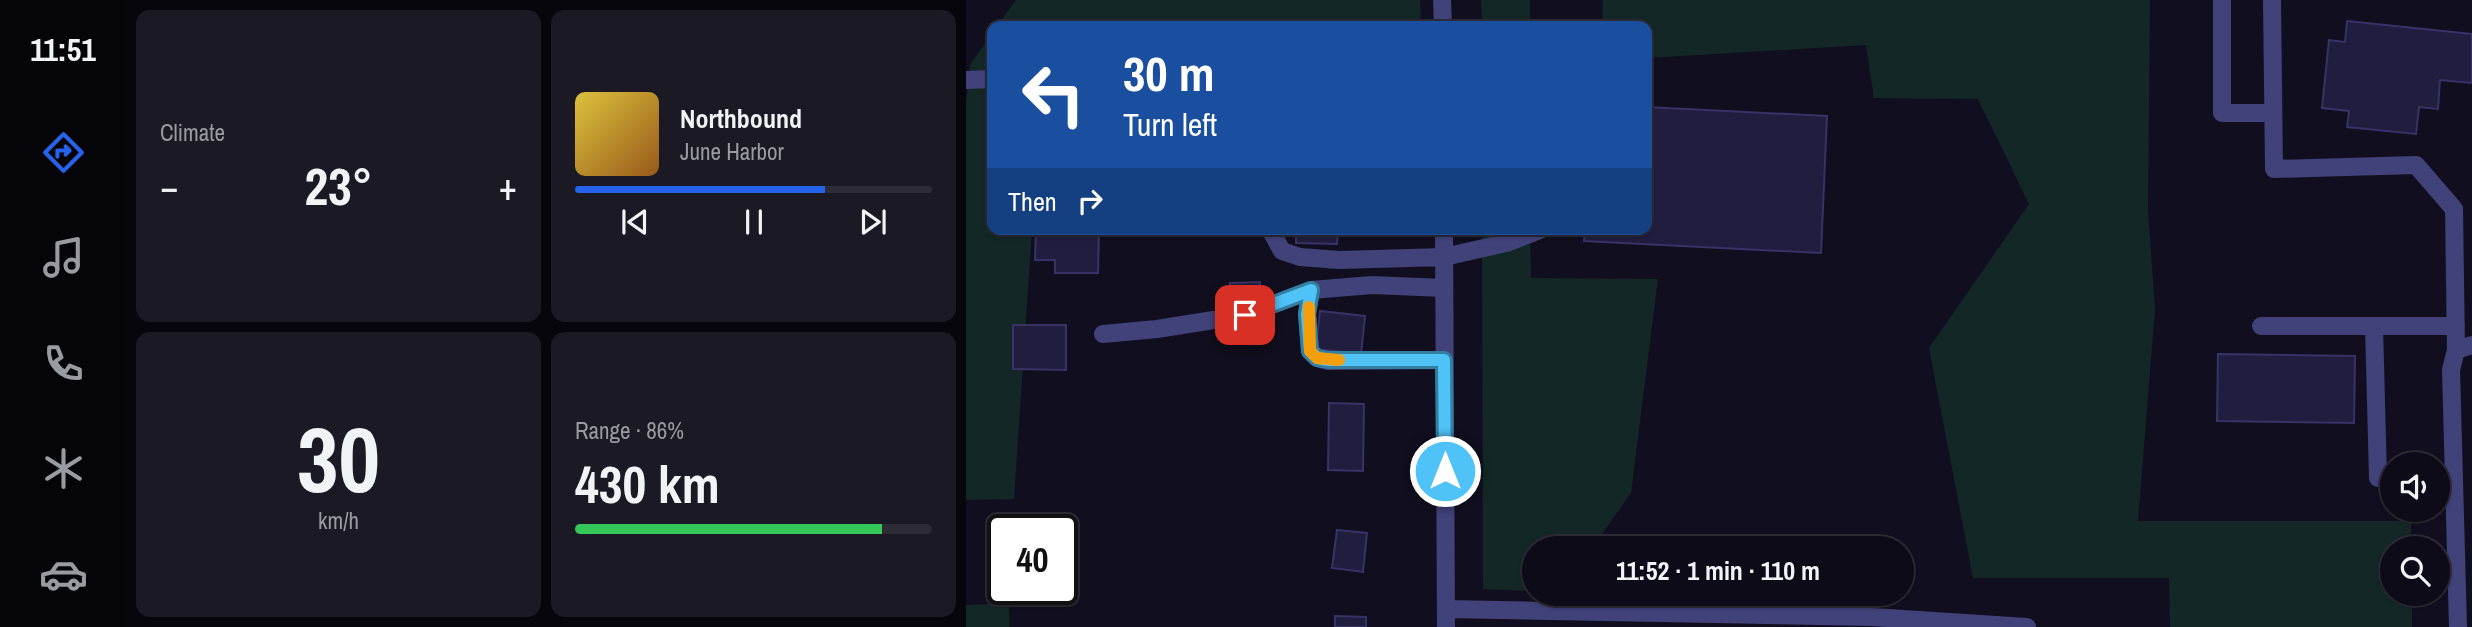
<!DOCTYPE html>
<meta charset="utf-8">
<style>
:root{--surface:#0d0b17;--page:#1b1924;--text:#f1f3f6;--muted:#9a9ba1;--line:#2d2b36;--accent:#2563eb}
body{margin:0;font-family:"Archivo Narrow",sans-serif;background:var(--page);color:var(--text);height:100vh;display:flex;flex-direction:column;font-size:26px;white-space:nowrap}
*{box-sizing:border-box;margin:0}
p{font-size:23px;color:var(--muted)}
.icon{flex:none;width:38px;height:38px;fill:none;stroke:currentColor;stroke-width:2;stroke-linecap:round;stroke-linejoin:round}
.map{position:relative;flex:1;overflow:hidden}
.panel{display:flex;flex-direction:column;gap:10px;padding:10px;background:#07060d;width:840px}
.panel>*{flex:none}
.banner{position:absolute;left:21px;top:21px;width:665px;height:214px;border-radius:14px;box-shadow:0 2px 5px #0004,0 0 0 2px var(--line);background:#1a4fa0;color:#fff;overflow:hidden}
.fabs{position:absolute;left:1414px;top:452px;display:grid;gap:14px}
.fabs a{display:grid;place-items:center;width:70px;height:70px;border-radius:50%;background:var(--surface);box-shadow:0 2px 5px #0004,0 0 0 2px var(--line);font-size:35px}
.speed{position:absolute;left:21px;top:514px;display:flex;gap:14px;font-size:35px;font-weight:700;text-align:center}
.speed>*{display:grid;place-content:center;width:91px;height:91px;border-radius:50%;background:var(--surface);box-shadow:0 2px 5px #0004,0 0 0 2px var(--line);line-height:1}
.speed .limit{border:4px solid #111;border-radius:10px;background:#fff;color:#111}
.pin{position:absolute;display:grid;place-items:center;width:60px;height:60px;color:#fff;margin:-30px;border-radius:14px;box-shadow:0 4px 10px #0006}
.me{position:absolute;width:77px;margin:-38px;rotate:0deg;stroke-linejoin:round;filter:drop-shadow(0 0 5px #0008)}
.turn{display:flex;align-items:center;gap:24px;height:147px;padding:0 21px;font-size:32px}
.turn .icon{width:91px;height:91px;stroke-width:2.5}
.turn b{display:block;font-size:49px;line-height:60px}
.then{display:flex;align-items:center;height:66px;padding:0 21px;background:#0003;gap:14px;font-size:26px}
.big{font-size:52px;font-weight:800;line-height:1.1}
.panel .card{flex:1;display:flex;flex-direction:column;justify-content:center;gap:10px;min-width:0;padding:0 24px;border-radius:14px;background:var(--page)}
.panel .dial{align-items:center;gap:0}
.dial b{font-size:91px;line-height:1}
.song{display:flex;align-items:center;gap:21px}
.cover{width:84px;height:84px;border-radius:10px;background:linear-gradient(135deg,hsl(50 70% 55%),hsl(30 70% 35%))}
.played{height:7px;border-radius:4px;background:linear-gradient(90deg,var(--accent) 70%,var(--line) 70%)}
.keys{display:flex;justify-content:space-around;direction:ltr}
.heat{display:flex;justify-content:space-between;align-items:center;font-size:38px;direction:ltr}
.charge{height:10px;border-radius:5px;background:linear-gradient(90deg,#34c759 86%,var(--line) 0)}
.panel .tiles{flex:1;display:grid;gap:10px;grid-template-columns:repeat(2,1fr)}
.trip{position:absolute;left:556px;top:536px;width:392px;height:70px;border-radius:35px;background:var(--surface);box-shadow:0 2px 5px #0004,0 0 0 2px var(--line);font-weight:800;line-height:70px;text-align:center}
main{display:flex;flex:1;min-height:0}
.dock{display:flex;flex-direction:column;width:126px;justify-content:space-around;align-items:center;background:#050409;color:var(--muted)}
.dock .icon{width:49px;height:49px}
.dock .selected{color:var(--accent)}
.dock b{font-size:32px;color:var(--text)}
.map>svg:first-child{display:block}
.green{fill:#132826}
.building{fill:#211d3e;stroke:#383267;stroke-width:2}
.lines{fill:none;stroke-linecap:round;stroke-linejoin:round}
.minor{stroke:#404279;stroke-width:18}
.route-casing{stroke:#337fa1;stroke-width:18}
.route{stroke:#4fc3f7;stroke-width:12}
.slow{stroke:#f59e0b;stroke-width:12}
</style>
<main>
<nav class="dock">
<b>11:51</b>
<svg class="icon selected" aria-label="directions" viewBox="0 0 24 24"><path d="M12 3l9 9-9 9-9-9zM9 14v-3h6M13 9l2 2-2 2"/></svg>
<svg class="icon" aria-label="music" viewBox="0 0 24 24"><path d="M9 18V5l10-2v13"/><circle cx="6" cy="18" r="3"/><circle cx="16" cy="16" r="3"/></svg>
<svg class="icon" aria-label="phone" viewBox="0 0 24 24"><path d="M5 4h4l2 5-3 2q2 4 5 5l2-3 5 2v4C11 20 4 13 5 4z"/></svg>
<svg class="icon" aria-label="climate" viewBox="0 0 24 24"><path d="M12 3v18M4 7l16 10M4 17L20 7"/></svg>
<svg class="icon" aria-label="car" viewBox="0 0 24 24"><path d="M5 17H2v-5l4-1 3-4h7l3 4 3 1v5h-3M9 17h6M6 11h13"/><circle cx="7" cy="17" r="2"/><circle cx="17" cy="17" r="2"/></svg>
</nav>
<section class="panel">
<div class="tiles">
<div class="card"><p>Climate</p>
<div class="heat"><a>−</a><b class="big">23°</b><a>+</a></div>
</div>
<div class="card">
<div class="song"><i class="cover"></i><div><b>Northbound</b><p>June Harbor</p></div></div>
<div class="played"></div>
<div class="keys"><svg class="icon" aria-label="previous" viewBox="0 0 24 24"><path d="M18 5L8 12l10 7zM5 5v14"/></svg><svg class="icon" aria-label="pause" viewBox="0 0 24 24"><path d="M8 5v14M16 5v14"/></svg><svg class="icon" aria-label="next" viewBox="0 0 24 24"><path d="M6 5l10 7-10 7zM19 5v14"/></svg></div>
</div>
<div class="card dial"><b>30</b><p>km/h</p></div>
<div class="card"><p>Range · 86%</p><b class="big">430 km</b><div class="charge"></div></div>
</div>
</section>
<div class="map">
<svg width="1506" height="627" viewBox="0 0 1506 627">
<rect width="100%" height="100%" fill="#110f1f"/>
<path class="green" d="M 50,0 L 454,0 L 455,26 L 31,26 Z
M 515,0 L 564,0 L 564,26 L 516,26 Z
M 637,0 L 1184,0 L 1182,210 L 1189,309 L 1172,521 L 1445,521 L 1445,548 L 1426,548 L 1426,593 L 1446,593 L 1446,627 L 1204,627 L 1203,578 L 1007,578 L 963,348 L 1063,204 L 1012,99 L 908,98 L 900,45 L 681,58 L 681,26 L 636,26 Z
M 26,33 L 26,229 L 66,229 L 48,499 L 0,500 L 0,103 L 4,65 Z
M 516,229 L 564,229 L 565,278 L 692,279 L 665,493 L 626,548 L 569,548 L 569,591 L 517,589 Z
M 43,603 L 43,627 L 0,627 L 0,605 Z"/>
<path class="building" d="M 1381,21 L 1506,34 L 1506,83 L 1474,80 L 1472,109 L 1453,107 L 1450,134 L 1381,127 L 1383,111 L 1356,108 L 1363,40 L 1379,42 Z
M 681,107 L 861,116 L 855,253 L 618,241 L 619,229 L 681,229 Z
M 70,229 L 133,229 L 132,273 L 89,273 L 89,260 L 69,260 Z
M 330,229 L 372,229 L 371,244 L 330,243 Z
M 294,282 L 294,303 L 264,304 L 264,283 Z
M 354,311 L 399,316 L 395,354 L 350,349 Z
M 47,325 L 100,325 L 100,370 L 47,369 Z
M 1252,354 L 1389,356 L 1388,423 L 1251,421 Z
M 363,403 L 398,404 L 397,471 L 362,470 Z
M 371,530 L 401,533 L 397,572 L 366,568 Z
M 369,616 L 400,617 L 400,627 L 369,627 Z"/>
<g class="lines">
<path class="minor" d="M 476,0 L 477,26
M 1256,0 L 1256,113 L 1307,113
M 1306,0 L 1308,169 L 1450,165 L 1488,209 L 1490,350
M 0,80 L 26,79
M 304,229 L 316,251 L 334,257 L 373,260 L 478,257 L 540,243 L 576,229
M 478,229 L 480,627
M 345,290 L 341,314 L 344,351 L 351,358 L 362,361 L 478,360
M 1295,326 L 1490,326
M 1408,326 L 1412,478
M 137,334 L 191,329 L 279,315 L 345,290 L 406,285 L 478,288
M 480,609 L 906,617 L 1061,627
M 1492,627 L 1485,370 L 1490,350 L 1506,345"/>
</g>
<g class="lines">
<g class="route-casing">
<path id="route" d="M 279,315 L 345,290 L 341,314 L 344,351 L 351,358 L 362,360 L 478,360 L 479,471"/>
</g>
<use href="#route" class="route"/>
<path class="slow" d="M 343,307 L 344,351 L 351,358 L 373,360"/>
</g>
</svg>
<div class="fabs">
<a><svg class="icon" aria-label="sound" viewBox="0 0 24 24"><path d="M4 9h4l5-4v14l-5-4H4zM17 9q2 3 0 6"/></svg></a>
<a><svg class="icon" aria-label="search" viewBox="0 0 24 24"><circle cx="10" cy="10" r="6"/><path d="M15 15l6 6"/></svg></a>
</div>
<div class="speed"><div class="limit">40</div></div>
<div class="pin" style="left:279px;top:315px;background:#d93025"><svg class="icon" aria-label="arrive" viewBox="0 0 24 24"><path d="M6 21V4h12l-3 4 3 4H6"/></svg></div>
<svg class="me" style="left:479px;top:471px" viewBox="-20 -20 40 40"><circle r="17" fill="#4fc3f7" stroke="#fff" stroke-width="3"/><path d="M0-11L8 9 0 5-8 9z" fill="#fff"/></svg>
<div class="trip">11:52 · 1 min · 110 m</div>
<div class="banner">
<div class="turn"><svg class="icon" aria-label="left" viewBox="0 0 24 24"><path d="M17 20v-9H6M10 6l-5 5 5 5"/></svg><div><b>30 m</b>Turn left</div></div>
<div class="then">Then<svg class="icon" aria-label="right" viewBox="0 0 24 24"><path d="M7 20v-9h11M14 6l5 5-5 5"/></svg></div>
</div>
</div>
</main>
